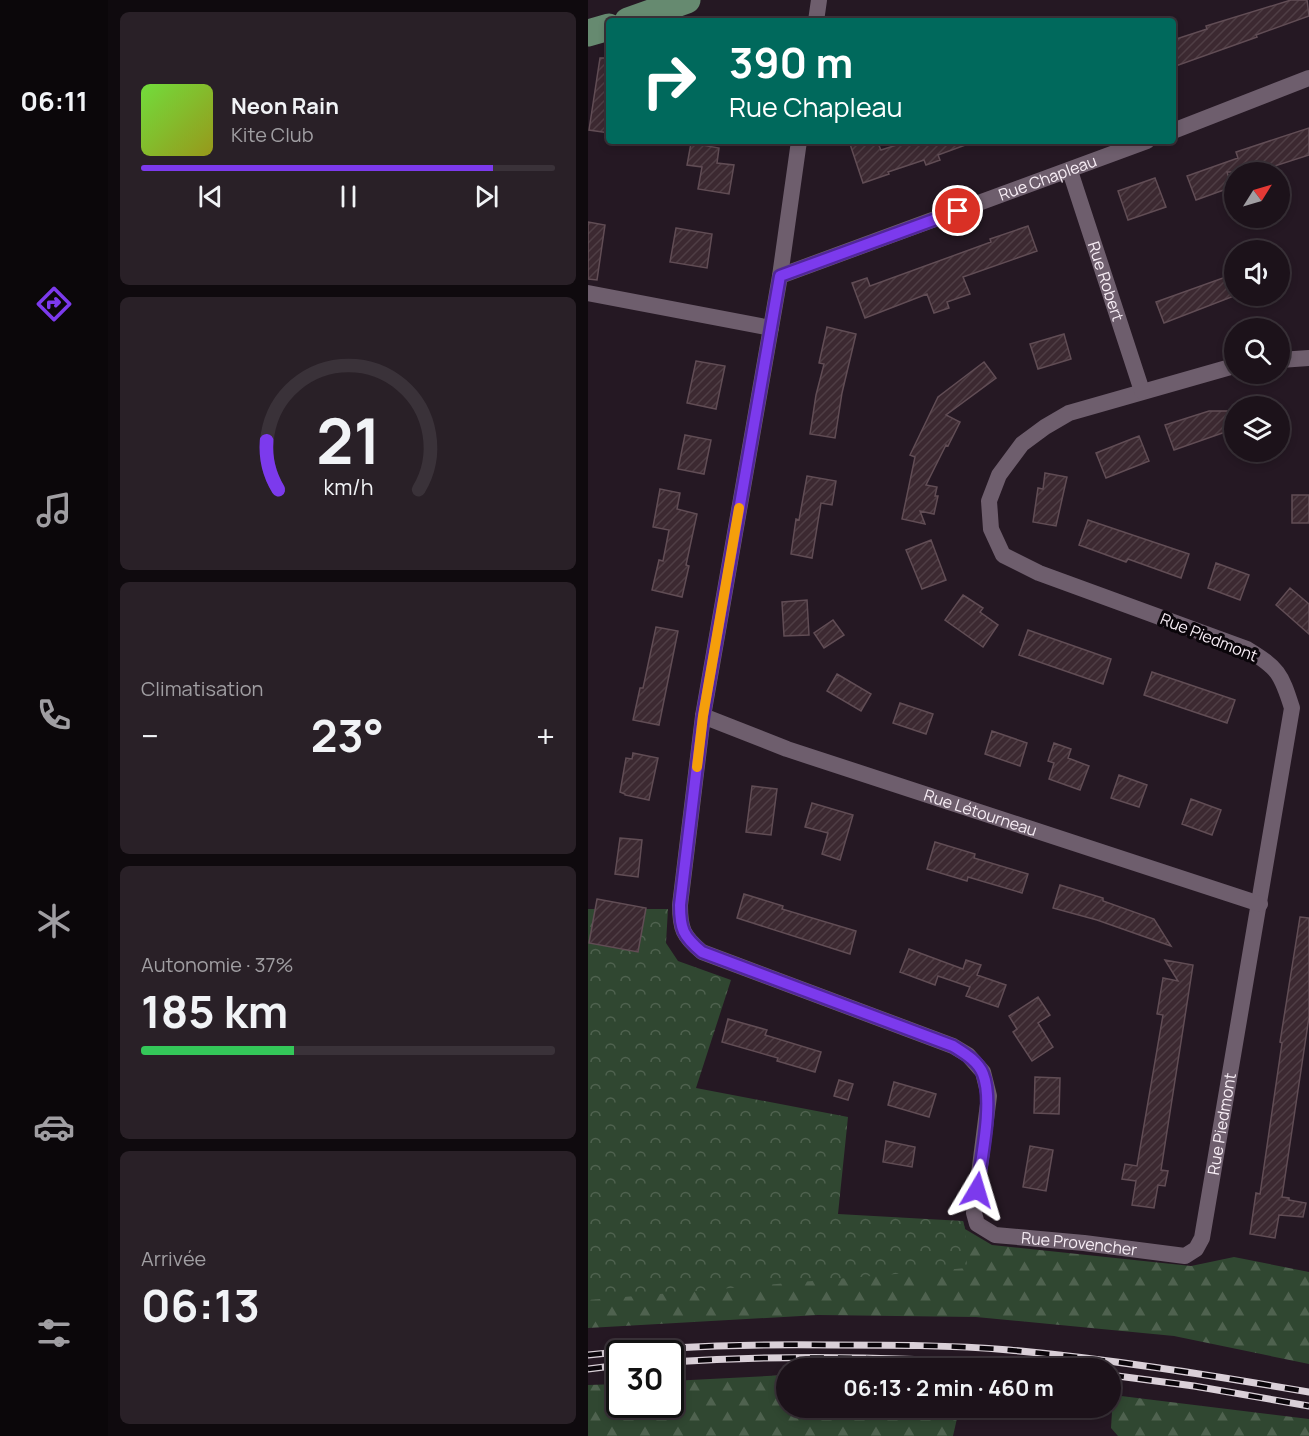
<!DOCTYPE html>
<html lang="fr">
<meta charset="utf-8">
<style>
:root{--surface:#1c121a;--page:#292027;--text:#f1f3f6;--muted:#a09ea2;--line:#3a3239;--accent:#7c3aed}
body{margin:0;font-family:Manrope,sans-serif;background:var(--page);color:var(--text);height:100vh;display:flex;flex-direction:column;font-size:22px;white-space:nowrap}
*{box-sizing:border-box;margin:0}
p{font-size:20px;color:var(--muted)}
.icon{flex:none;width:33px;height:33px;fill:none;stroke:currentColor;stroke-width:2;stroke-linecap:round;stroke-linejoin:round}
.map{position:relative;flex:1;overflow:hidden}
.side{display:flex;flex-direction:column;gap:12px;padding:12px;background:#0f0a0e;width:480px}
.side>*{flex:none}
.top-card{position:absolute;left:18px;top:18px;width:570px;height:126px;border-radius:6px;box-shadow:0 3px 9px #0003,0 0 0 2px var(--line);background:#00695c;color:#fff;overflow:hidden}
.needle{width:39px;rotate:53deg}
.buttons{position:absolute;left:636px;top:162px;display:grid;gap:12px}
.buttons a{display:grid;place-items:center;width:66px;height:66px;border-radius:50%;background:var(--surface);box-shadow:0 3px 9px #0003,0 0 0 2px var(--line);font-size:30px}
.speed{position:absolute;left:18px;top:1340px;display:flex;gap:12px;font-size:30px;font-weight:700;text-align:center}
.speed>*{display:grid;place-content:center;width:78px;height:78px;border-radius:50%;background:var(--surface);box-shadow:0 3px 9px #0003,0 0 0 2px var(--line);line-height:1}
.speed .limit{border:3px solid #111;border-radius:9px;background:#fff;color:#111}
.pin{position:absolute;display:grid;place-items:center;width:51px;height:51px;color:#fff;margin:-26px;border:3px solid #fff;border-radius:50%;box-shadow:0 2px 6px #0007}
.me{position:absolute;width:66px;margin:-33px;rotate:7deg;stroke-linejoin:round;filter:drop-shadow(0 0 4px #0008)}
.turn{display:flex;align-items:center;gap:21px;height:126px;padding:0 24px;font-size:27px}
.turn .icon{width:78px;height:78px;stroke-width:2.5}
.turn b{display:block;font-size:42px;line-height:51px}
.big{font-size:45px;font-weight:700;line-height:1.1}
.side .widget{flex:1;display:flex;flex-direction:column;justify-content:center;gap:9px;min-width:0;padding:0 21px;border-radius:9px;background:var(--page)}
.side .dial{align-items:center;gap:0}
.dial svg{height:156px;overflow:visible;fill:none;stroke:var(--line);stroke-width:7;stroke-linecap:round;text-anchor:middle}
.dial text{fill:var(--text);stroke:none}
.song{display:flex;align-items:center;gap:18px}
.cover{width:72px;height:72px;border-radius:9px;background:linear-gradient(135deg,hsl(100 70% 55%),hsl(60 70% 35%))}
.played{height:6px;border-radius:3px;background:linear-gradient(90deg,var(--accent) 85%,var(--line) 85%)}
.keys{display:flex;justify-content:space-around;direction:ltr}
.heat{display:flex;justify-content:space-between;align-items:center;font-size:33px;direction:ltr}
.charge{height:9px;border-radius:4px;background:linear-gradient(90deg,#34c759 37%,var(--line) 0)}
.trip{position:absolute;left:188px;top:1358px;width:345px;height:60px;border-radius:30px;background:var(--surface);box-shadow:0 3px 9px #0003,0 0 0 2px var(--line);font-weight:700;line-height:60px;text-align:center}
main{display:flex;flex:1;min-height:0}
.dock{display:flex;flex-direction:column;width:108px;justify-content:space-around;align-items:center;background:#0b070a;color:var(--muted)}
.dock .icon{width:42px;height:42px}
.dock .active{color:var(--accent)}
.dock b{font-size:27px;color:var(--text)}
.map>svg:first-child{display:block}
.forest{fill:url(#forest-firs)}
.park{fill:url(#park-crowns)}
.building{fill:url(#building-hatch);stroke:#614d55;stroke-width:1.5}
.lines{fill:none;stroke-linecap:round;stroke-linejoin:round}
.street{stroke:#6e5e6d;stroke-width:16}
.primary{stroke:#668a70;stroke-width:27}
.rail-casing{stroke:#dad0d8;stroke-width:7}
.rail{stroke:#0a050a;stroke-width:4.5;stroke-dasharray:14;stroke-linecap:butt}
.route-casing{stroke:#51269a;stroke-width:15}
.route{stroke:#7c3aed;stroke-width:10}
.slow{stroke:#f59e0b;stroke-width:10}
.labels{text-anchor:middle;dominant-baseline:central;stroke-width:6;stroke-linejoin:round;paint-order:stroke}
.street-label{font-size:16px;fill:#f7edf5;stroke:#0a050a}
</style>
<main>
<nav class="dock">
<b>06:11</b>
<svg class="icon active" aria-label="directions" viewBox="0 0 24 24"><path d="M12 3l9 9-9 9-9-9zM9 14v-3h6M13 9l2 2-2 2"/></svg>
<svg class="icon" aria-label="music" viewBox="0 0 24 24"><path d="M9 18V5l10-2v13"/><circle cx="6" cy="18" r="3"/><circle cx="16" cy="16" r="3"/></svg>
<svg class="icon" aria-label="phone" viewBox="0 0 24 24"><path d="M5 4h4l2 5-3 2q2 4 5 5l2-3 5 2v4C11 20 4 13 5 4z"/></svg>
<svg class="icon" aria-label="climate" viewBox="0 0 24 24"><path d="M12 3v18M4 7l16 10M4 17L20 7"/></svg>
<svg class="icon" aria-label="car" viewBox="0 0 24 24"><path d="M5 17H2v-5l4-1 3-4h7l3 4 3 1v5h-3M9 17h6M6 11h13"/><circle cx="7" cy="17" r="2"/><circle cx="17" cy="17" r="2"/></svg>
<svg class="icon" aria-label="filters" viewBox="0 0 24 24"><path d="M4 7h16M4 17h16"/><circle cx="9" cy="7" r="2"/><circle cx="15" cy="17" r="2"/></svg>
</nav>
<section class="side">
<div class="widget">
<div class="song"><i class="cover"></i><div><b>Neon Rain</b><p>Kite Club</p></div></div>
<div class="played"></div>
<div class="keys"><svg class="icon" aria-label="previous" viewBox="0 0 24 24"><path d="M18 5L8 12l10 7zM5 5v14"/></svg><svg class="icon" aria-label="pause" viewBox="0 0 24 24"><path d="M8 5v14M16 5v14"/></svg><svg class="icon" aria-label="next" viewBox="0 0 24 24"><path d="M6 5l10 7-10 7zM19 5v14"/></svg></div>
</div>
<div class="widget dial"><svg viewBox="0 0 100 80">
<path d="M14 69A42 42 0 1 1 86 69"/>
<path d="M14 69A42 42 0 0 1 8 44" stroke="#7c3aed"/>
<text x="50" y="56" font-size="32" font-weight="700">21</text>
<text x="50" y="72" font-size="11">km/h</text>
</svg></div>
<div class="widget"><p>Climatisation</p>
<div class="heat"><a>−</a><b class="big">23°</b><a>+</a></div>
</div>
<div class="widget"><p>Autonomie · 37%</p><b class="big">185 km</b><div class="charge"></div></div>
<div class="widget"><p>Arrivée</p><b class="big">06:13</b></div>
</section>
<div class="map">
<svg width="721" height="1436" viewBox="0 0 721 1436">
<defs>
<pattern id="forest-firs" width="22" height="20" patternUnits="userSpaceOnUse" patternTransform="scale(1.5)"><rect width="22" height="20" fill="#304731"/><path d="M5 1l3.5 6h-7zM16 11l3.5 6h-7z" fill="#4f624f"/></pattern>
<pattern id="park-crowns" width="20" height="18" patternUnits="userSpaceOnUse" patternTransform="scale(1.5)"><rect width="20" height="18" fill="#304731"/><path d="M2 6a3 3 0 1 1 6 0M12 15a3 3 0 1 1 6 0" fill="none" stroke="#4f624f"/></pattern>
<pattern id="building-hatch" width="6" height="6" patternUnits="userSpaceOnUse" patternTransform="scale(1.5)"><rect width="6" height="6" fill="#3c2931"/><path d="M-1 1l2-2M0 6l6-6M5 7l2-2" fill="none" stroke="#4f3e45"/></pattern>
</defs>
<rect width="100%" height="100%" fill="#251823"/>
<path class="forest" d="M 0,1217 L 375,1221 L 377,1229 L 404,1245 L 603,1266 L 646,1257 L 721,1272 L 721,1364 L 586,1336 L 388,1317 L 230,1315 L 0,1328 Z
M 198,1375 L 198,1407 L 390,1407 L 370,1414 L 365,1436 L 0,1436 L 0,1385 L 31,1384 L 32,1404 L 82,1404 L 83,1381 Z
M 525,1395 L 721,1419 L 721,1436 L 530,1436 L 523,1428 Z"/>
<path class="park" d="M 0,909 L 80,909 L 78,943 L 90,961 L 143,980 L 108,1088 L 260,1117 L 250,1214 L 375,1221 L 377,1229 L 379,1268 L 0,1300 Z"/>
<path class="building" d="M 703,0 L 719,0 L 721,16 L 668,35 L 669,37 L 585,67 L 585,40 L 619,29 L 618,26 Z
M 12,58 L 21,58 L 21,133 L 1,130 Z
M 721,128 L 721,155 L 668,172 L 639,172 L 644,187 L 608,200 L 599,176 L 650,158 L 648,152 Z
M 261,141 L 289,141 L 293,150 L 321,141 L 383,141 L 383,143 L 350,155 L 352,160 L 338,165 L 336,160 L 300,172 L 301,174 L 275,183 Z
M 103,143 L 131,148 L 129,163 L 146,165 L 141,194 L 110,189 L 114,167 L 99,165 Z
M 567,178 L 578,207 L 540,220 L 530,191 Z
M 0,222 L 17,225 L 9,280 L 0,279 Z
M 440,226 L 449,251 L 375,277 L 382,294 L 359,302 L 361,308 L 346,313 L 339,294 L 277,318 L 264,283 L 279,278 L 282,286 L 403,242 L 402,239 Z
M 88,228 L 124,234 L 119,268 L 82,262 Z
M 646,274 L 646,296 L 576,323 L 568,302 Z
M 239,327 L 268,334 L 254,393 L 247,438 L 222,434 L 228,395 L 236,364 L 231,363 Z
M 476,334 L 483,359 L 450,369 L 442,344 Z
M 108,361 L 137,366 L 128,409 L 99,403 Z
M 396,362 L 408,378 L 358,415 L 372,422 L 360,446 L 358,445 L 338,485 L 349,487 L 347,496 L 350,496 L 346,514 L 332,511 L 337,524 L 314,519 L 327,457 L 322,455 L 350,397 Z
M 621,411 L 646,411 L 646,429 L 586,450 L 577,425 Z
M 97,435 L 123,440 L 116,474 L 90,469 Z
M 551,436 L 561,461 L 518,478 L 508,453 Z
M 457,473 L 479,477 L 468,526 L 445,522 L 450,488 L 455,489 Z
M 219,476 L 248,481 L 244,505 L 233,503 L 224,558 L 203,554 L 208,519 L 211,520 Z
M 72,489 L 92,493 L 89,509 L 109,514 L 98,565 L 101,566 L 94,597 L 64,590 L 71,560 L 75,561 L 81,530 L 65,527 Z
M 704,495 L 721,495 L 721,523 L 704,523 Z
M 500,520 L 601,554 L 593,578 L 540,559 L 538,562 L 491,545 Z
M 343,540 L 358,580 L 334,589 L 318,550 Z
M 628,563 L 661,575 L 652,600 L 620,588 Z
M 702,588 L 721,604 L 721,634 L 688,605 Z
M 375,595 L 395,608 L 392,612 L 410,625 L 395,647 L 357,620 Z
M 219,600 L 221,635 L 196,636 L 194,602 Z
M 245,620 L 256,635 L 236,648 L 226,633 Z
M 68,627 L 90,631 L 71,725 L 45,720 L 52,688 L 55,688 Z
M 440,630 L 523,659 L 515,684 L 431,655 Z
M 564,672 L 647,700 L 639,723 L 556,695 Z
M 249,674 L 283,694 L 273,711 L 239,691 Z
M 312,703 L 345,714 L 338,734 L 305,723 Z
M 404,731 L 439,743 L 432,766 L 397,754 Z
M 466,743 L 483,749 L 480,758 L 501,766 L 492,790 L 461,779 L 466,763 L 460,761 Z
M 45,753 L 70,758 L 61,800 L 37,795 L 37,794 L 32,792 L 38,758 L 44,759 Z
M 531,775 L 559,785 L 551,807 L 523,798 Z
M 164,786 L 189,789 L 183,835 L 158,832 Z
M 603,799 L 633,810 L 624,835 L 594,824 Z
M 224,803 L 265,815 L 252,860 L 234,854 L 240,833 L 217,827 Z
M 32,838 L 54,840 L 50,877 L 27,874 Z
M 347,842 L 387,854 L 386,858 L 440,874 L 434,893 L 380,877 L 379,881 L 339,869 Z
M 472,885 L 515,898 L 515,901 L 566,919 L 583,946 L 509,920 L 465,908 Z
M 156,894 L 195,906 L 194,909 L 268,931 L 262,954 L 149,918 Z
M 9,899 L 58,908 L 50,952 L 1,943 Z
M 712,917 L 721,918 L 721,1017 L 694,1197 L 701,1198 L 701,1200 L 718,1203 L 715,1217 L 691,1215 L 687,1238 L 662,1234 L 668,1193 L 672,1194 L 694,1043 L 692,1042 Z
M 321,949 L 375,969 L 378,960 L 393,965 L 389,975 L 418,985 L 410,1007 L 378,996 L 382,987 L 350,976 L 347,985 L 312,972 Z
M 577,960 L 605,965 L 573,1170 L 580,1171 L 577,1186 L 570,1185 L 566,1208 L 544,1205 L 548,1181 L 534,1179 L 537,1164 L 549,1166 L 575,1015 L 569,1014 L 575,978 L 590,981 Z
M 450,997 L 462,1015 L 450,1023 L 465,1047 L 444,1061 L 425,1032 L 429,1029 L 421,1016 Z
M 140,1019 L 179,1030 L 177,1035 L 233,1052 L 227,1072 L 189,1061 L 190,1058 L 134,1042 Z
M 447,1077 L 472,1078 L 471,1114 L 446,1113 Z
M 251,1080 L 265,1084 L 260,1100 L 246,1096 Z
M 306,1082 L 348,1094 L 341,1117 L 300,1105 Z
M 298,1141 L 327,1147 L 324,1167 L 295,1162 Z
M 442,1146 L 465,1150 L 458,1191 L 435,1187 Z"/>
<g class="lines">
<g class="street">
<path d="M 228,21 L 231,0"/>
<path d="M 585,131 L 721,78"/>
<path id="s1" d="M 211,141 L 192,276 L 115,716 L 92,905 C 92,929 95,936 114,952 L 365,1046 L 380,1055 L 395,1072 L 401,1096 L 386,1213 L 389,1224 L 407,1235 L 496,1243 L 597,1256 L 608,1249 L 614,1238 L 704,708 C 693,673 690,668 659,649 L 451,573 L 415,555 L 403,529 L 401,501 L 411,475 L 434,444 L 457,427 L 481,413 L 646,366"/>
<path id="s2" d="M 482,171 L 554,391"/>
<path id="s3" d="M 192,276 L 559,141"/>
<path d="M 0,293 L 183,328"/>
<path d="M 692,360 L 721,358"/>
<path id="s4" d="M 115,716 L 199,749 L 672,904"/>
</g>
<path class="primary" d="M 40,21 L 99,0
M 0,33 L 21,27"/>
<g class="rail-casing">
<path id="rail" d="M 0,1355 C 81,1346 163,1344 244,1345 C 303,1345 362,1345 421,1350 C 522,1359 621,1375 721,1392
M 82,1362 C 206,1354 332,1357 456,1368
M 0,1369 L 32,1365
M 522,1375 L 606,1386 L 721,1406"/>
</g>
<use href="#rail" class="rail"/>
</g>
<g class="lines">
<g class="route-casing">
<path id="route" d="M 370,211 L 192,276 L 115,716 L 92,905 C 92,929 95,936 114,952 L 365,1046 C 376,1053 390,1061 395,1074 C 406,1102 393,1159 389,1190"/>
</g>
<use href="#route" class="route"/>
<path class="slow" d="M 109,767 L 115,716 L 151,508"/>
</g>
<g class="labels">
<g class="street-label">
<text stroke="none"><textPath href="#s3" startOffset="285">Rue Chapleau</textPath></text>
<text stroke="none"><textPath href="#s2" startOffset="116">Rue Robert</textPath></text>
<text transform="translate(621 637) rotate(22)">Rue Piedmont</text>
<text stroke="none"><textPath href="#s4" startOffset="294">Rue Létourneau</textPath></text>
<text stroke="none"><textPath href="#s1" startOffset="1644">Rue Piedmont</textPath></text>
<text stroke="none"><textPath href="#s1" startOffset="1396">Rue Provencher</textPath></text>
</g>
</g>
</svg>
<div class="buttons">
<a><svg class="needle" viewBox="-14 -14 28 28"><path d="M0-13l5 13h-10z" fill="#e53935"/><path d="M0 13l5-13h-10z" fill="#a09ea2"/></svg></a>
<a><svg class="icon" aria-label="sound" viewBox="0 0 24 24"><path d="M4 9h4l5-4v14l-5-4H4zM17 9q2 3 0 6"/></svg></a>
<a><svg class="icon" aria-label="search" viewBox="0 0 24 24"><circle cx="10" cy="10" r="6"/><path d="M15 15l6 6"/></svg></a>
<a><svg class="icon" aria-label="layers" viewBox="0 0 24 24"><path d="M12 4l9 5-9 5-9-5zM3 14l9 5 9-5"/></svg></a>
</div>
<div class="speed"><div class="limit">30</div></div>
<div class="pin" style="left:370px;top:211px;background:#d93025"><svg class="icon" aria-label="arrive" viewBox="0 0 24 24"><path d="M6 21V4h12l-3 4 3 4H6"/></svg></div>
<svg class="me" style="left:389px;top:1190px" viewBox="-20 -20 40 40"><path d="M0-17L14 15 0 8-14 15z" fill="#7c3aed" stroke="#fff" stroke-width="4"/></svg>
<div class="trip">06:13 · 2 min · 460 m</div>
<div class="top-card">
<div class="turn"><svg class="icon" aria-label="right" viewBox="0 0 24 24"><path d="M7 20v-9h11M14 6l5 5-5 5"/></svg><div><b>390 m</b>Rue Chapleau</div></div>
</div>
</div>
</main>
